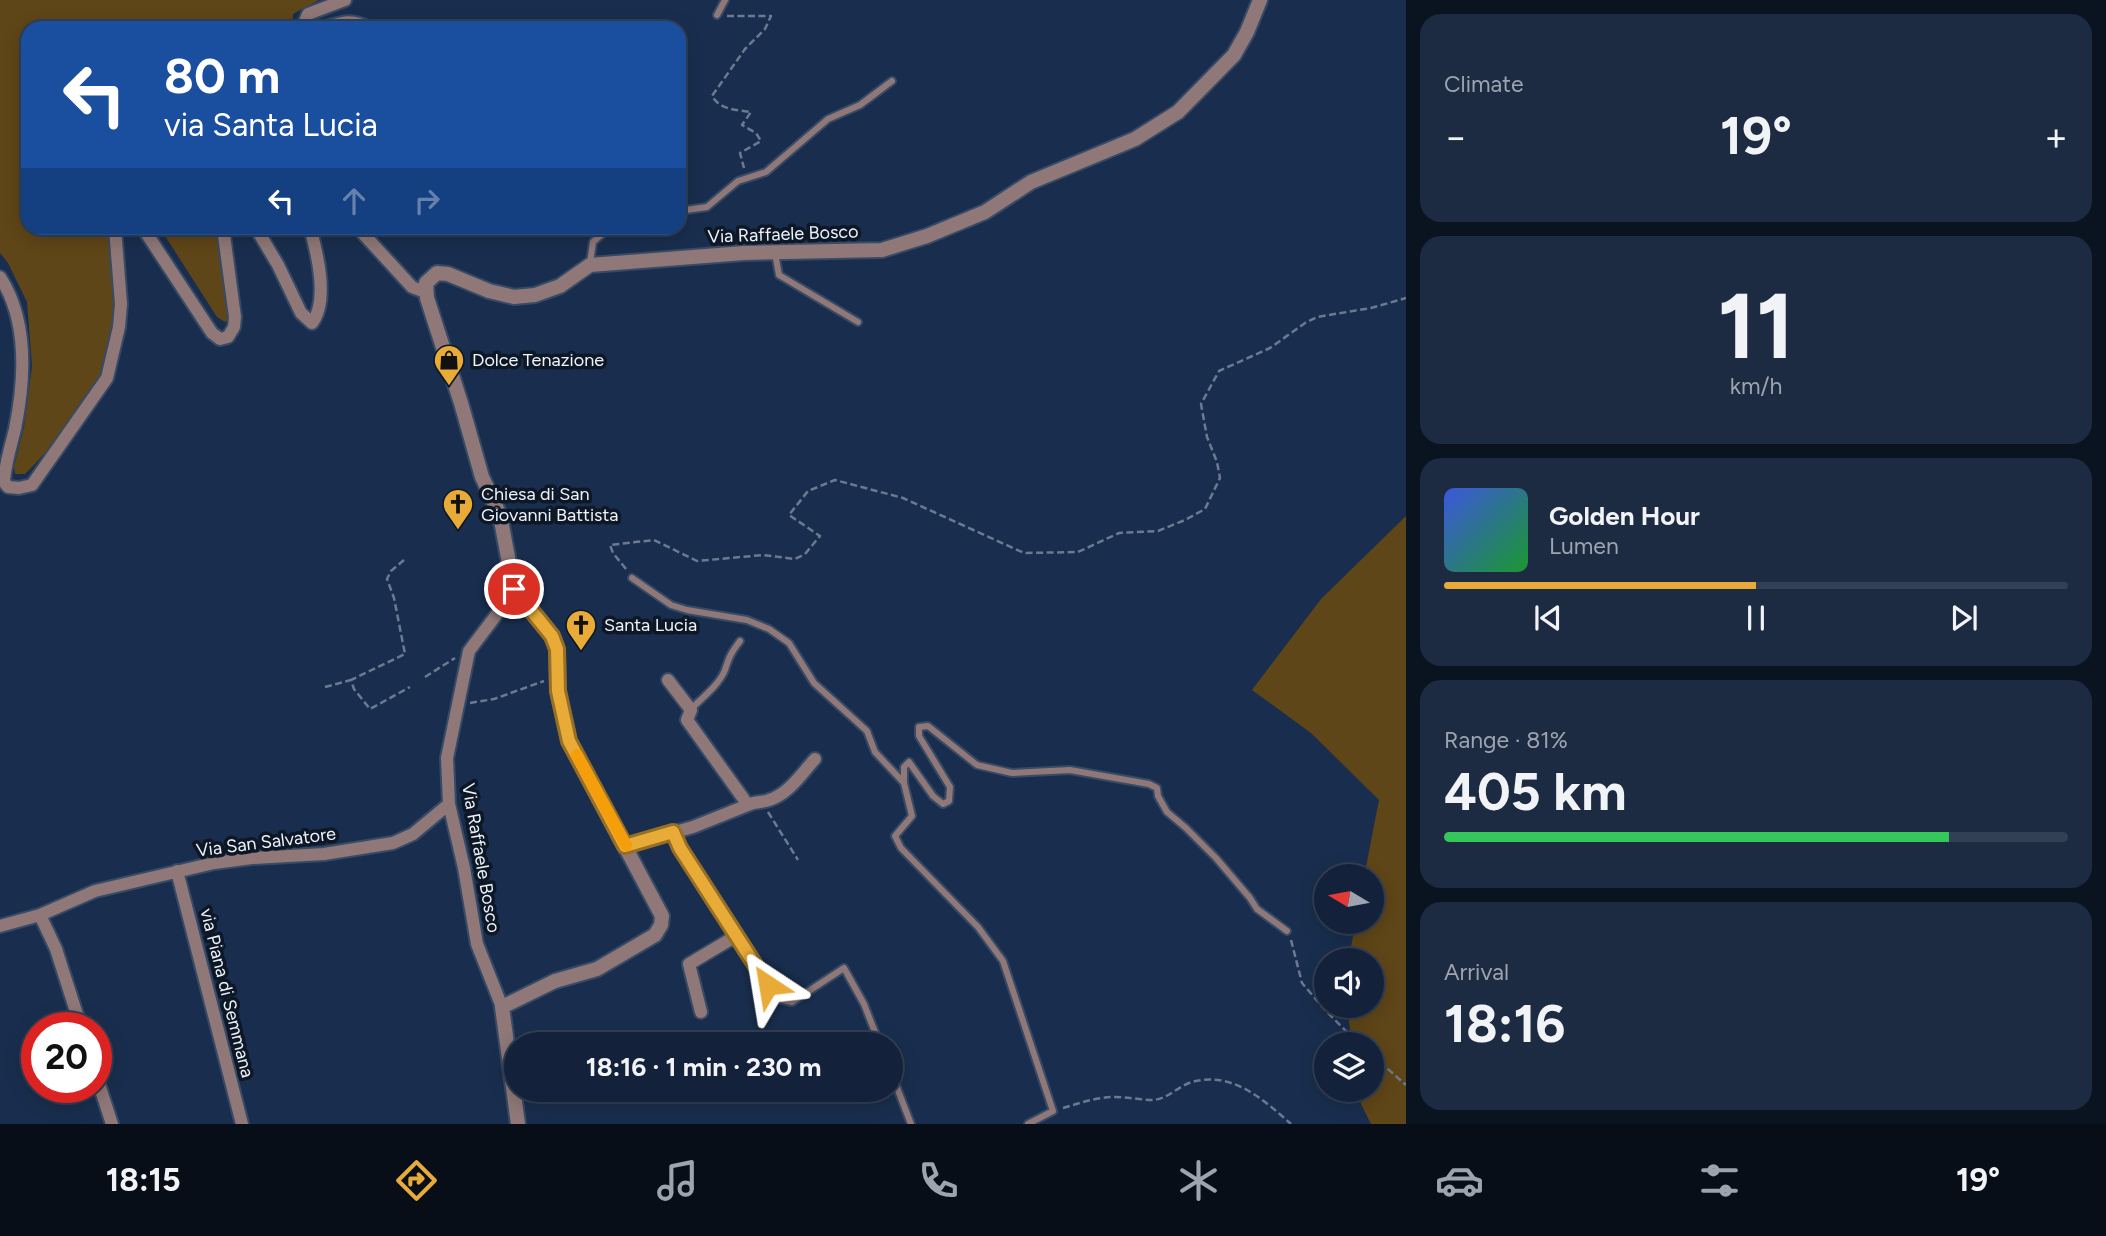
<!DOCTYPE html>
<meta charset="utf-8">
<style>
:root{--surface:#13223a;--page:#1c2a42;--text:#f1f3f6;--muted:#9da4af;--line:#323f54;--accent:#e8ab37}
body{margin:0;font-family:Figtree,sans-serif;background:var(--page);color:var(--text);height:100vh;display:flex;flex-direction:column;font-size:26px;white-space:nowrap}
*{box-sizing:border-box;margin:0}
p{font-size:23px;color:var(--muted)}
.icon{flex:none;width:38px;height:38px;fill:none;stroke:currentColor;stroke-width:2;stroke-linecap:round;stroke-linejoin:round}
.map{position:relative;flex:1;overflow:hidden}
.drawer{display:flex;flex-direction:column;gap:14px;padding:14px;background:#0a1320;width:700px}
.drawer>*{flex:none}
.top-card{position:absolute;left:21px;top:21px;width:665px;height:214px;border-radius:21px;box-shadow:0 4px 18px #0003,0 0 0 2px var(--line);background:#1a4fa0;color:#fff;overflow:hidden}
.needle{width:46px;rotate:280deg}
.fabs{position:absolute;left:1314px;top:864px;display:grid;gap:14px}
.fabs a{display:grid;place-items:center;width:70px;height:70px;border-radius:50%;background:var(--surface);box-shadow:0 4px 18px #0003,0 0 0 2px var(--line);font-size:35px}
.speed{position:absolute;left:21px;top:1012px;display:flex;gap:14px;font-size:35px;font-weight:700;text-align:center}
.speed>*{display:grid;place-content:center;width:91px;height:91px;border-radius:50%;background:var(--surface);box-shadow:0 4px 18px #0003,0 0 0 2px var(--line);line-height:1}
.speed .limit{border:10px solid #d22;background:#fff;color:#111}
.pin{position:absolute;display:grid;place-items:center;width:60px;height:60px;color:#fff;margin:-30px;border:4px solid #fff;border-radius:50%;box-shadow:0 2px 7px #0007}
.me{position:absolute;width:77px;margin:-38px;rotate:327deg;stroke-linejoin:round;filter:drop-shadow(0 0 5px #0008)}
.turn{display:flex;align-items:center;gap:24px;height:147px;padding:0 28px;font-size:32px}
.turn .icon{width:91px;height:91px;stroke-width:2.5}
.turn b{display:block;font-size:49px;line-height:60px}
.lanes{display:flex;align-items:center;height:66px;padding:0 28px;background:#0003;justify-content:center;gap:35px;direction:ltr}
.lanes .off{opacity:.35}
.big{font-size:52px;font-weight:700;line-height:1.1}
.drawer .card{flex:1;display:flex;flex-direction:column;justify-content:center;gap:10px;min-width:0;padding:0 24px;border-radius:21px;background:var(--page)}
.drawer .dial{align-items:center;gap:0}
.dial b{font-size:91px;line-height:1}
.song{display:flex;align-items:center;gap:21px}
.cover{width:84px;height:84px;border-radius:10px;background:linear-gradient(135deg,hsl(230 70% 55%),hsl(130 70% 35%))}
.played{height:7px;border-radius:4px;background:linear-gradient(90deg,var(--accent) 50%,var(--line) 50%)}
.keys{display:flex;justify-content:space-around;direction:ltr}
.heat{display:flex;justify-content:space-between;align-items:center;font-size:38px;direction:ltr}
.charge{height:10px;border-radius:5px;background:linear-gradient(90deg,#34c759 81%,var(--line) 0)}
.trip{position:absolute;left:504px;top:1032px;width:399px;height:70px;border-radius:35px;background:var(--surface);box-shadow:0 4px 18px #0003,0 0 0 2px var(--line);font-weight:700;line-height:70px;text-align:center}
.menu{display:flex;height:112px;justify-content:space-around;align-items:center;background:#080e17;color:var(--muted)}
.menu .icon{width:49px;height:49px}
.menu .on{color:var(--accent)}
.menu b{font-size:32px;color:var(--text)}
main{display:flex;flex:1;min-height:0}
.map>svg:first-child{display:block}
.green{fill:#5f4618}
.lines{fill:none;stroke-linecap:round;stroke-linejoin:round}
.service-casing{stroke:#374a66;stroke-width:10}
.minor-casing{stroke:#374a66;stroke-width:16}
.tertiary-casing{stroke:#374a66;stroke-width:18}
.path{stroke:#6b7a91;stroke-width:2.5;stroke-dasharray:7 3.5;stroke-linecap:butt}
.service{stroke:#8f7877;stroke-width:6}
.minor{stroke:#8f7877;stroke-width:12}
.tertiary{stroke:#8f7877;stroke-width:14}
.route-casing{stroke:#976f24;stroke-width:18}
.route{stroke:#e8ab37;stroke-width:12}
.slow{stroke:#f59e0b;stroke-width:12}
.labels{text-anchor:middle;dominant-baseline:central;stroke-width:7;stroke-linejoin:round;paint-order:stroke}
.street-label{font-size:18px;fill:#edf3fb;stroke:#0d1725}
.poi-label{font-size:18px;fill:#edf3fb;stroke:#0d1725;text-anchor:start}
</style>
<main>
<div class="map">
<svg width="1406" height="1124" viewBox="0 0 1406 1124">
<rect width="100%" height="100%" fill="#192e4e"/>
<path class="green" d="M 0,0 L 319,0 L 293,14 L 292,28 L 28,28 L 28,228 L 110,228 C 113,272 119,318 106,362 C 97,394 49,451 25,474 L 15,474 L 14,467 L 24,427 L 32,366 L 27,302 L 8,263 L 0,253 Z
M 160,228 L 216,228 L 229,318 L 225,322 L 217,317 Z
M 1406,516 L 1406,1124 L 1371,1124 L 1361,1104 L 1359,1090 L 1372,1090 L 1372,1045 L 1352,1045 L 1347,1006 L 1372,1006 L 1372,961 L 1348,961 L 1356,922 L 1372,922 L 1372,877 L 1364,877 L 1379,800 L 1311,733 L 1252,690 L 1321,599 Z"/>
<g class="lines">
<g class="service-casing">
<path id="service" d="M 717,15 L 725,0
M 679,211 L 707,207 L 738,181 L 766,172 L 828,119 L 860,105 L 892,81
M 775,253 L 779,275 L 858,322
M 590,263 L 593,242 L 609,228
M 632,578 L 671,605 L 687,610 L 747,620 L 769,629 L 789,643 L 814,683 L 867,731 L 875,752 L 904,783 L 912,816 L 895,836 L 901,848 L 978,927 L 1003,961 L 1053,1111 L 1028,1124
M 691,709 C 702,698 719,685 725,670 C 729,657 731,653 740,641
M 904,783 L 904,767 L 909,762 L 933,796 L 943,804 L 949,801 L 950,787 L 919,736 L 919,727 L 928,726 L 977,765 L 1012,773 L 1070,770 L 1149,784 L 1157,788 L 1158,796 L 1167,812 L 1186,828 L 1216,858 L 1250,898 L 1257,909 L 1287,931
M 737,936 L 778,999 L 792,1002 L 844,968 L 864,1004 L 880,1045
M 891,1072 L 911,1124"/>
</g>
<g class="minor-casing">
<path id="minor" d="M 310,28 L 304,24 L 308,14 L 345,0
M 323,28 C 341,23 351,18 369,28
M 143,228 L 212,333 L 220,339 L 228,337 L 234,327 L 235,317 L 223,228
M 256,228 L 278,265 L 301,313 L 312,323 C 329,301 317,252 310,228
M 358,228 L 412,287 L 425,292
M 0,277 C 28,320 25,380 15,429 C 11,446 5,464 4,482 L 8,487 L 19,488 L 32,485 L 107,378 L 119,327 L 121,304 L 115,228
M 748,805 C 756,801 762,803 769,800 C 789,794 802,773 815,759
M 673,832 L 680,848 L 736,936 L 689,964 L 701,1012
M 625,846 L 693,827 L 748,805 L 687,720 L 691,710 L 668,680
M 177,871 L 242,1124
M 40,915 L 56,949 L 81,1027
M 0,926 L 40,915 L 95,891 L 214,863 L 252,858 L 324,854 L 393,843 L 413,834 L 449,804
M 502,1007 L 477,944 L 464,868 L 449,804 L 447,758 L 469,651 L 503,606
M 96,1075 L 112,1124"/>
</g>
<g class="tertiary-casing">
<path id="tertiary" d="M 518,1124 L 502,1007 L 555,981 L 597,969 L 655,935 L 661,925 L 662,916 L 569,741 L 558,691 L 557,649 L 552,636 L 514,589 L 500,515 L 482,477 L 461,403 L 427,298 L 426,283 L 437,273 L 448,274 L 489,291 L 514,297 L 535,295 L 560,286 L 590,265 L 744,253 L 882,250 L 927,236 L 985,212 L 1031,182 L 1135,139 L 1178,112 L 1234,55 L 1247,32 L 1260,0"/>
</g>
<path class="path" d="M 727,16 L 771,16 L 765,29 L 745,49 L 712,96 C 720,110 737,110 751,112 L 742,125 L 756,133 L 761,141 L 740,153 L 744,168
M 404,560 L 391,571 L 387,579 L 394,598 L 405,654 L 351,680 L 354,689 L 370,709 L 410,687
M 626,569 L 613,553 L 610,545 L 654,540 L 697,561 L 763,555 L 795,559 L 805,554 L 820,536 L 789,515 L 808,491 L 835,480 L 903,498 L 1024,553 L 1078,552 L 1119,533 L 1158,531 L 1185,520 L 1205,509 L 1220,478 L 1217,462 L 1207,437 L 1201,404 L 1219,371 L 1270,348 L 1305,323 L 1317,317 L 1371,308 L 1406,298
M 425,677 L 455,658
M 325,687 L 351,680
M 470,703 L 494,699 L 544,681
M 768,812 L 798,860
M 1291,940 L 1302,983 L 1326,1011 L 1360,1045
M 1372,1055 L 1406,1085
M 1063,1108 C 1080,1103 1097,1097 1115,1097 C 1128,1097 1141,1100 1153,1100 C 1168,1099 1178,1086 1192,1082 C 1232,1071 1263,1099 1291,1124"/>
<use href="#service" class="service"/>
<use href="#minor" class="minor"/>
<use href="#tertiary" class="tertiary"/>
</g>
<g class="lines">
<g class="route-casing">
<path id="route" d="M 514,589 L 552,636 L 557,649 L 558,691 L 569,741 L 625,846 L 673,832 L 680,848 L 768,985"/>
</g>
<use href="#route" class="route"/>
<path class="slow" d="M 577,755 L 626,845"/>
</g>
<defs>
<g id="shop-pin" transform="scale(1.575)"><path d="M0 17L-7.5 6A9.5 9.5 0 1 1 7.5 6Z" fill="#e8ab37" stroke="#0d1725"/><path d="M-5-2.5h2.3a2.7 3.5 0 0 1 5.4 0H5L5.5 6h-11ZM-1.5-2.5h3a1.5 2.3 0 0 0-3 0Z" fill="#111"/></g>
<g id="church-pin" transform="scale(1.575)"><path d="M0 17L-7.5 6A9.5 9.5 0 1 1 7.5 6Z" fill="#e8ab37" stroke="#0d1725"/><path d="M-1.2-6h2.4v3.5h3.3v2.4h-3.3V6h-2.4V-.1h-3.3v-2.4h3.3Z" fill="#111"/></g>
</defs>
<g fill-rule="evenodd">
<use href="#shop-pin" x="449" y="360"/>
<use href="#church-pin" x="458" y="504"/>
<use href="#church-pin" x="581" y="625"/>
</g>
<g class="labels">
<g class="street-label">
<text transform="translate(783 234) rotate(-2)">Via Raffaele Bosco</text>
<text transform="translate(266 842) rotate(-7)">Via San Salvatore</text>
<text transform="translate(481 858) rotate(80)">Via Raffaele Bosco</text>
<text transform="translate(227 993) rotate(76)">via Piana di Semmana</text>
</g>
<g class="poi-label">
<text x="472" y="360">Dolce Tenazione</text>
<text x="481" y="494">Chiesa di San<tspan x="481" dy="21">Giovanni Battista</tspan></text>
<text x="604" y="625">Santa Lucia</text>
</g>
</g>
</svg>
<div class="fabs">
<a><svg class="needle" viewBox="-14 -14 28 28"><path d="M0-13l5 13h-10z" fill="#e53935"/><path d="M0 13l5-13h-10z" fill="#9da4af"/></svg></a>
<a><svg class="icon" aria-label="sound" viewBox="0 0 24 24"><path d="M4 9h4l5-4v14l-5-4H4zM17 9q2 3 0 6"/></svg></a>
<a><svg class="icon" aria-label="layers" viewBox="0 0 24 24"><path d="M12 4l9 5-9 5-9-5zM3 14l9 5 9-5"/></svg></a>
</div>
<div class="speed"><div class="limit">20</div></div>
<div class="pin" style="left:514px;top:589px;background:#d93025"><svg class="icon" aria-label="arrive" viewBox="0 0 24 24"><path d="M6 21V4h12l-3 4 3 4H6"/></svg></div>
<svg class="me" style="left:768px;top:985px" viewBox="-20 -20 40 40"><path d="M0-17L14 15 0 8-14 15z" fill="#e8ab37" stroke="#fff" stroke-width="4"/></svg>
<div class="trip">18:16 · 1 min · 230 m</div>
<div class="top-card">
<div class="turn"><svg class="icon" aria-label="left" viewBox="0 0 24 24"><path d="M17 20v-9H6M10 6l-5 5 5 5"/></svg><div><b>80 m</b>via Santa Lucia</div></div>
<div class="lanes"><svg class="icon" aria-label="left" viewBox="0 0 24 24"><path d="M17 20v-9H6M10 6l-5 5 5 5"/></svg><svg class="icon off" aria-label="ahead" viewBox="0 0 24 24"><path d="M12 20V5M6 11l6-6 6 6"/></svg><svg class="icon off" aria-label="right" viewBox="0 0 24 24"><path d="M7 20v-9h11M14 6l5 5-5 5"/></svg></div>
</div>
</div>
<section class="drawer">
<div class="card"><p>Climate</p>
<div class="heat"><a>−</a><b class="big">19°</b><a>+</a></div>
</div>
<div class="card dial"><b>11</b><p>km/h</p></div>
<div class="card">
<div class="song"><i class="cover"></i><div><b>Golden Hour</b><p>Lumen</p></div></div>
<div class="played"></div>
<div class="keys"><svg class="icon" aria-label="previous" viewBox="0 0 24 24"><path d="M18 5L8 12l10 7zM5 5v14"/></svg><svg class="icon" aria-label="pause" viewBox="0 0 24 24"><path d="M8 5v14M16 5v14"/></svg><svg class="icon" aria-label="next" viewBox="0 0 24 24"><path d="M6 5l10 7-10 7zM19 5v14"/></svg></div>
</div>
<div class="card"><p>Range · 81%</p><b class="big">405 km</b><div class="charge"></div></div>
<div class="card"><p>Arrival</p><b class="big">18:16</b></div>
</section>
</main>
<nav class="menu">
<b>18:15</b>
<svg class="icon on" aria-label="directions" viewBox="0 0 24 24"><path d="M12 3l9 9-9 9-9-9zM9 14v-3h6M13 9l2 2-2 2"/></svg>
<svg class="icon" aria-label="music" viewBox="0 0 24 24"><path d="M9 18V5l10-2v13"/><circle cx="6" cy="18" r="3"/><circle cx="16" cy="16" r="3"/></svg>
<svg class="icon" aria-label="phone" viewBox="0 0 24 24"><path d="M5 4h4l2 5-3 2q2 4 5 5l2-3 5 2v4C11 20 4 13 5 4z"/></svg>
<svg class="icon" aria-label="climate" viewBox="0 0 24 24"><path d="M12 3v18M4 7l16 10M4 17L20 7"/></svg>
<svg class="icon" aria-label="car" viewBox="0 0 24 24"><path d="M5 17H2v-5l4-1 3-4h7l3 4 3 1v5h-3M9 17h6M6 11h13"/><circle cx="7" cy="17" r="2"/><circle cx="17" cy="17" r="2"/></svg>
<svg class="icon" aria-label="filters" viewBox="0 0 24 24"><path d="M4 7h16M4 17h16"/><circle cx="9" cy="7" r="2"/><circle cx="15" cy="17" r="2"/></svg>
<b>19°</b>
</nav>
